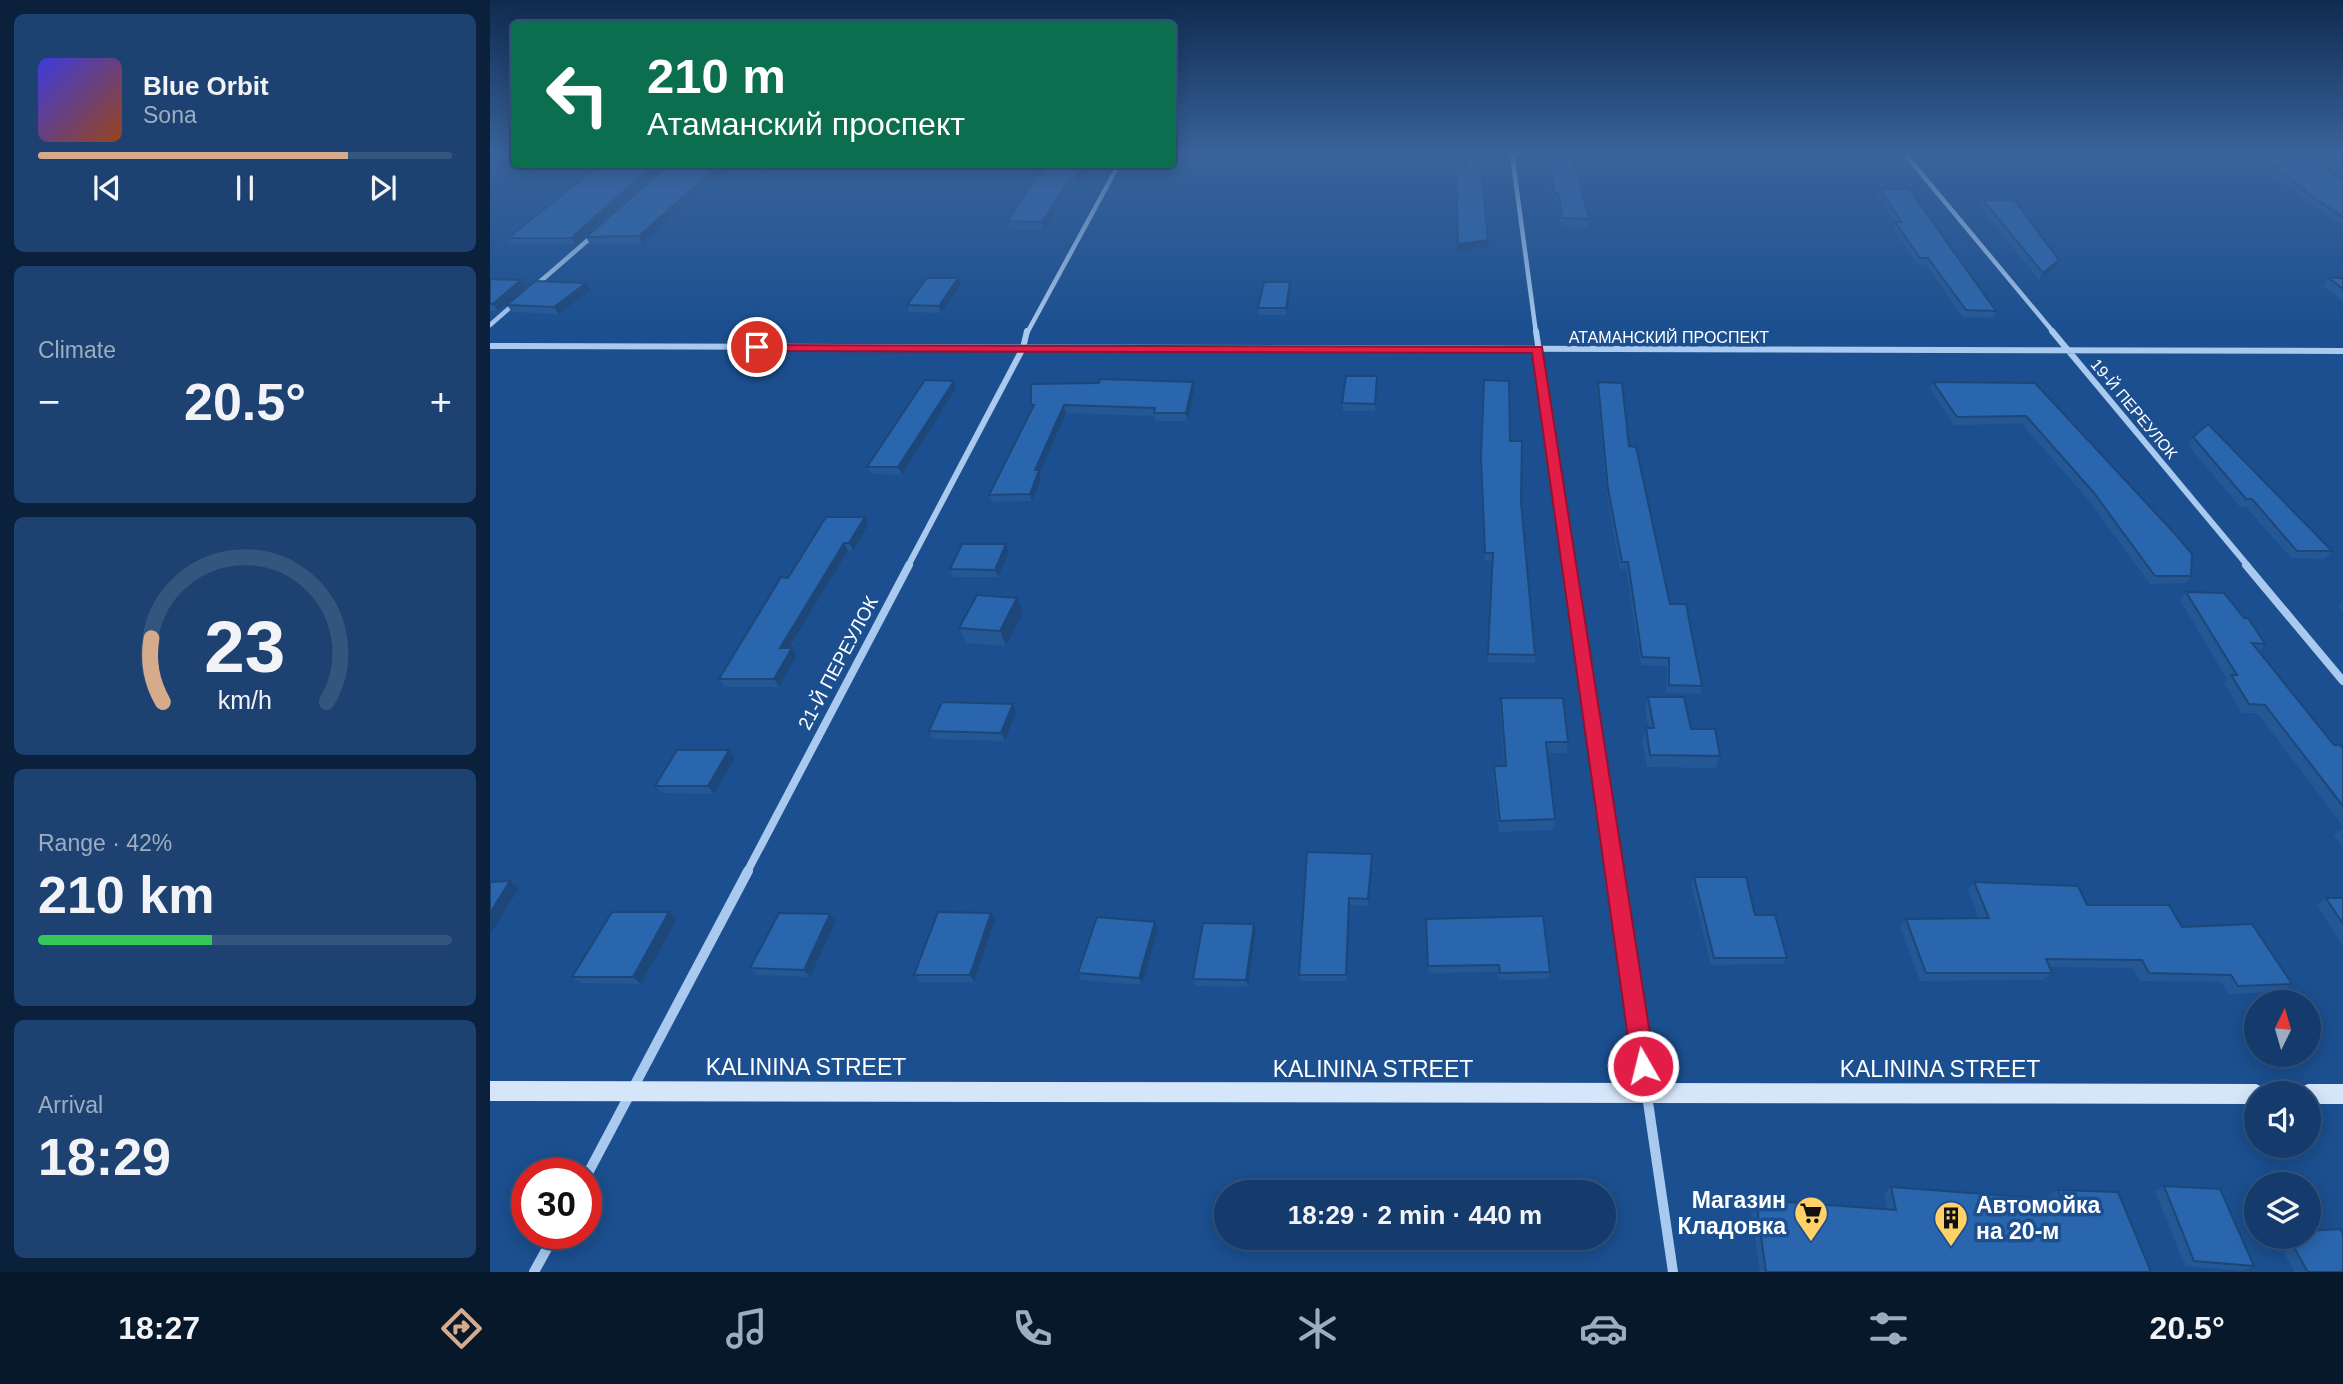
<!DOCTYPE html>
<meta charset="utf-8">
<style>
:root{--surface:#143b6b;--page:#1d4271;--text:#f1f3f6;--muted:#9dadc1;--line:#33557e;--accent:#d6ab8b}
body{margin:0;font-family:Arial,sans-serif;background:var(--page);color:var(--text);height:100vh;display:flex;flex-direction:column;font-size:26px;white-space:nowrap}
*{box-sizing:border-box;margin:0}
p{font-size:23px;color:var(--muted)}
.icon{flex:none;width:38px;height:38px;fill:none;stroke:currentColor;stroke-width:2;stroke-linecap:round;stroke-linejoin:round}
.map{position:relative;flex:1;overflow:hidden}
.drawer{display:flex;flex-direction:column;gap:14px;padding:14px;background:#0b203b;width:490px}
.drawer>*{flex:none}
.banner{position:absolute;left:21px;top:21px;width:665px;height:147px;border-radius:7px;box-shadow:0 4px 18px #0003,0 0 0 2px var(--line);background:#0b6e4f;color:#fff;overflow:hidden}
.needle{width:46px;rotate:5deg}
.fabs{position:absolute;left:1754px;top:990px;display:grid;gap:14px}
.fabs a{display:grid;place-items:center;width:77px;height:77px;border-radius:50%;background:var(--surface);box-shadow:0 4px 18px #0003,0 0 0 2px var(--line);font-size:35px}
.speed{position:absolute;left:21px;top:1158px;display:flex;gap:14px;font-size:35px;font-weight:700;text-align:center}
.speed>*{display:grid;place-content:center;width:91px;height:91px;border-radius:50%;background:var(--surface);box-shadow:0 4px 18px #0003,0 0 0 2px var(--line);line-height:1}
.speed .limit{border:10px solid #d22;background:#fff;color:#111}
.pin{position:absolute;display:grid;place-items:center;width:60px;height:60px;color:#fff;margin:-30px;border:4px solid #fff;border-radius:50%;box-shadow:0 2px 7px #0007}
.me{position:absolute;width:77px;margin:-38px;rotate:352deg;stroke-linejoin:round;filter:drop-shadow(0 0 5px #0008)}
.turn{display:flex;align-items:center;gap:24px;height:147px;padding:0 21px;font-size:32px}
.turn .icon{width:91px;height:91px;stroke-width:2.5}
.turn b{display:block;font-size:49px;line-height:60px}
.big{font-size:52px;font-weight:700;line-height:1.1}
.drawer .card{flex:1;display:flex;flex-direction:column;justify-content:center;gap:10px;min-width:0;padding:0 24px;border-radius:10px;background:var(--page)}
.drawer .dial{align-items:center;gap:0}
.dial svg{height:182px;overflow:visible;fill:none;stroke:var(--line);stroke-width:7;stroke-linecap:round;text-anchor:middle}
.dial text{fill:var(--text);stroke:none}
.song{display:flex;align-items:center;gap:21px}
.cover{width:84px;height:84px;border-radius:10px;background:linear-gradient(135deg,hsl(240 70% 55%),hsl(20 70% 35%))}
.played{height:7px;border-radius:4px;background:linear-gradient(90deg,var(--accent) 75%,var(--line) 75%)}
.keys{display:flex;justify-content:space-around;direction:ltr}
.heat{display:flex;justify-content:space-between;align-items:center;font-size:38px;direction:ltr}
.charge{height:10px;border-radius:5px;background:linear-gradient(90deg,#34c759 42%,var(--line) 0)}
.trip{position:absolute;left:724px;top:1180px;width:402px;height:70px;border-radius:35px;background:var(--surface);box-shadow:0 4px 18px #0003,0 0 0 2px var(--line);font-weight:700;line-height:70px;text-align:center}
.tab-bar{display:flex;height:112px;justify-content:space-around;align-items:center;background:#08182b;color:var(--muted)}
.tab-bar .icon{width:49px;height:49px}
.tab-bar .on{color:var(--accent)}
.tab-bar b{font-size:32px;color:var(--text)}
main{display:flex;flex:1;min-height:0}
.map>svg:first-child{display:block}
.lines{fill:none;stroke-linecap:round;stroke-linejoin:round}
.street-far3{stroke:#a9c9ee;stroke-width:4.5}
.street-far2{stroke:#a9c9ee;stroke-width:6}
.street-far1{stroke:#a9c9ee;stroke-width:8}
.street{stroke:#a9c9ee;stroke-width:10}
.secondary{fill:#d6e6fa;fill-rule:evenodd}
.wall{fill:#245895}
.shaded-wall{fill:#1d4779}
.building{fill:#2a66ad;stroke:#1d4779;stroke-width:2}
.route{fill:#e11d48;stroke:#92132f;stroke-width:2}
.labels{text-anchor:middle;dominant-baseline:central;stroke-width:7;stroke-linejoin:round;paint-order:stroke}
.far-street-label{font-size:16px;fill:#fff;stroke:#1b4f8f}
.street-label{font-size:19px;fill:#fff;stroke:#1b4f8f}
.near-street-label{font-size:23px;fill:#fff;stroke:#1b4f8f}
.near-poi-label{font-size:23px;font-weight:bold;fill:#fff;stroke:#1b4f8f;text-anchor:end}
</style>
<main>
<section class="drawer">
<div class="card">
<div class="song"><i class="cover"></i><div><b>Blue Orbit</b><p>Sona</p></div></div>
<div class="played"></div>
<div class="keys"><svg class="icon" aria-label="previous" viewBox="0 0 24 24"><path d="M18 5L8 12l10 7zM5 5v14"/></svg><svg class="icon" aria-label="pause" viewBox="0 0 24 24"><path d="M8 5v14M16 5v14"/></svg><svg class="icon" aria-label="next" viewBox="0 0 24 24"><path d="M6 5l10 7-10 7zM19 5v14"/></svg></div>
</div>
<div class="card"><p>Climate</p>
<div class="heat"><a>−</a><b class="big">20.5°</b><a>+</a></div>
</div>
<div class="card dial"><svg viewBox="0 0 100 80">
<path d="M14 69A42 42 0 1 1 86 69"/>
<path d="M14 69A42 42 0 0 1 9 41" stroke="#d6ab8b"/>
<text x="50" y="56" font-size="32" font-weight="700">23</text>
<text x="50" y="72" font-size="11">km/h</text>
</svg></div>
<div class="card"><p>Range · 42%</p><b class="big">210 km</b><div class="charge"></div></div>
<div class="card"><p>Arrival</p><b class="big">18:29</b></div>
</section>
<div class="map">
<svg width="1853" height="1272" viewBox="0 0 1853 1272">
<rect width="100%" height="100%" fill="#1b4f8f"/>
<g class="lines">
<path class="street-far3" d="M 1022,154 L 1046,333
M 1415,154 L 1564,333
M 45,286 L 105,234
M 0,325 L 25,303
M 537,333 L 629,164"/>
<path class="street-far2" d="M 1046,331 L 1080,566
M 1562,331 L 1758,566
M 0,346 L 1853,351
M 418,566 L 533,348 L 537,331"/>
<path class="street-far1" d="M 1080,565 L 1125,872
M 1756,565 L 1853,681
M 257,872 L 419,565"/>
<path class="street" d="M 1124,871 L 1183,1272
M 96,1177 L 258,871
M 44,1272 L 65,1234"/>
<path class="secondary" d="M 0,1081 L 1766,1084 L 1773,1087 L 1776,1094 L 1766,1094 L 1766,1104 L 0,1101 Z
M 1818,1084 L 1853,1084 L 1853,1104 L 1818,1104 L 1818,1094 L 1808,1094 L 1811,1087 Z"/>
</g>
<path class="wall" d="M 682,154 L 701,154 L 694,168 L 661,168 L 660,164 L 682,164 Z
M 1054,154 L 1082,154 L 1099,219 L 1098,227 L 1072,227 L 1067,201 L 1063,200 L 1058,155 L 1054,155 Z
M 1757,154 L 1814,154 L 1853,180 L 1853,223 L 1848,223 L 1807,196 L 1808,194 L 1778,173 L 1780,169 Z
M 1818,154 L 1853,154 L 1853,178 Z
M 111,164 L 85,244 L 22,245 L 18,238 Z
M 180,164 L 152,243 L 100,244 L 96,237 Z
M 557,164 L 601,164 L 587,186 L 583,186 L 554,230 L 520,229 L 517,221 Z
M 1390,189 L 1506,311 L 1503,318 L 1473,317 L 1436,265 L 1427,264 L 1403,228 L 1405,222 L 1387,195 Z
M 1493,200 L 1566,267 L 1549,280 L 1490,207 Z
M 1839,278 L 1853,278 L 1853,301 L 1833,286 Z
M 0,279 L 36,287 L 8,311 L 0,311 Z
M 96,283 L 101,290 L 69,314 L 22,312 L 17,305 Z
M 471,285 L 451,313 L 419,312 L 417,305 Z
M 801,289 L 797,315 L 769,315 L 768,308 Z
M 887,376 L 885,411 L 853,411 L 852,403 Z
M 994,380 L 1020,441 L 1031,502 L 1045,655 L 1045,663 L 998,662 L 1003,561 L 995,561 L 990,466 Z
M 1108,382 L 1139,446 L 1180,604 L 1212,686 L 1210,694 L 1176,693 L 1177,666 L 1151,665 L 1136,569 L 1130,569 L 1117,496 L 1107,389 Z
M 1443,382 L 1545,383 L 1701,576 L 1696,583 L 1660,584 L 1599,501 L 1532,424 L 1464,425 L 1440,389 Z
M 466,388 L 412,475 L 381,474 L 377,467 Z
M 705,389 L 697,421 L 665,421 L 664,416 L 576,413 L 550,473 L 551,478 L 542,501 L 502,502 L 499,495 L 542,408 L 541,405 Z
M 1703,437 L 1842,551 L 1835,559 L 1801,558 L 1756,507 L 1750,507 L 1698,445 Z
M 378,525 L 363,551 L 358,551 L 300,648 L 307,656 L 289,687 L 235,687 L 229,679 L 298,578 Z
M 519,552 L 508,577 L 463,577 L 460,569 Z
M 1696,592 L 1775,644 L 1769,652 L 1844,745 L 1853,748 L 1853,826 L 1767,713 L 1752,713 L 1734,683 L 1737,679 L 1690,600 Z
M 1853,601 L 1853,612 L 1848,606 Z
M 533,613 L 516,646 L 476,643 L 469,628 Z
M 1158,697 L 1201,729 L 1230,756 L 1226,768 L 1157,767 L 1152,741 L 1156,728 L 1159,728 L 1155,710 Z
M 1011,698 L 1078,742 L 1076,753 L 1057,753 L 1065,819 L 1063,830 L 1009,832 L 1003,778 L 1004,766 L 1014,766 L 1010,709 Z
M 526,712 L 515,741 L 443,739 L 439,731 Z
M 239,750 L 245,758 L 224,794 L 172,793 L 165,786 Z
M 1853,828 L 1853,847 L 1844,836 Z
M 882,861 L 879,906 L 860,905 L 857,981 L 810,981 L 809,975 Z
M 1204,877 L 1265,915 L 1297,958 L 1293,964 L 1221,965 L 1201,884 Z
M 1484,882 L 1597,905 L 1692,927 L 1802,984 L 1792,992 L 1738,994 L 1731,982 L 1650,981 L 1643,968 L 1559,967 L 1562,973 L 1554,980 L 1430,981 L 1410,927 L 1416,919 L 1489,918 L 1478,890 Z
M 1836,898 L 1853,898 L 1853,947 L 1827,905 Z
M 179,912 L 187,919 L 151,984 L 91,983 L 82,977 Z
M 501,913 L 505,920 L 484,982 L 430,982 L 424,975 Z
M 340,914 L 346,921 L 320,977 L 267,975 L 260,968 Z
M 936,919 L 1060,972 L 1058,979 L 1009,980 L 1008,972 L 938,973 Z
M 665,922 L 668,929 L 652,985 L 591,980 L 588,973 Z
M 766,931 L 758,987 L 705,986 L 703,979 Z
M 1674,1186 L 1764,1266 L 1753,1271 L 1695,1266 L 1665,1191 Z
M 1401,1187 L 1559,1199 L 1558,1196 L 1568,1190 L 1661,1272 L 1270,1272 L 1260,1206 L 1266,1200 L 1397,1209 L 1394,1194 Z
M 1785,1237 L 1818,1237 L 1853,1272 L 1805,1272 Z"/>
<path class="shaded-wall" d="M 697,154 L 701,154 L 694,168 L 693,162 Z
M 165,164 L 176,164 L 85,244 L 81,238 Z
M 230,164 L 241,164 L 152,243 L 149,236 Z
M 594,164 L 601,164 L 587,186 L 585,178 Z
M 581,178 L 583,186 L 554,230 L 552,222 Z
M 998,240 L 997,247 L 968,251 L 968,244 Z
M 1569,260 L 1566,267 L 1549,280 L 1553,273 Z
M 468,278 L 471,285 L 451,313 L 449,306 Z
M 31,280 L 36,287 L 8,311 L 3,304 Z
M 800,282 L 801,289 L 797,315 L 796,308 Z
M 96,283 L 101,290 L 69,314 L 64,307 Z
M 464,381 L 466,388 L 412,475 L 408,467 Z
M 703,382 L 705,389 L 697,421 L 696,413 Z
M 574,405 L 576,413 L 550,473 L 551,478 L 542,501 L 540,494 L 545,470 Z
M 375,517 L 378,525 L 363,551 L 359,543 Z
M 354,543 L 358,551 L 295,655 L 290,648 Z
M 516,544 L 519,552 L 508,577 L 505,570 Z
M 527,598 L 533,613 L 516,646 L 510,631 Z
M 302,648 L 307,656 L 289,687 L 284,679 Z
M 523,704 L 526,712 L 515,741 L 511,733 Z
M 239,750 L 245,758 L 224,794 L 218,786 Z
M 882,854 L 882,861 L 879,906 L 878,899 Z
M 20,881 L 29,888 L 0,934 L 0,913 Z
M 859,898 L 860,905 L 857,981 L 856,975 Z
M 179,912 L 187,919 L 151,984 L 143,977 Z
M 501,913 L 505,920 L 484,982 L 480,975 Z
M 340,914 L 346,921 L 320,977 L 314,970 Z
M 665,922 L 668,929 L 652,985 L 649,978 Z
M 764,924 L 766,931 L 758,987 L 756,980 Z"/>
<path class="building" d="M 682,154 L 697,154 L 693,162 L 682,162 Z
M 1059,154 L 1082,154 L 1099,219 L 1073,218 L 1068,193 L 1064,193 Z
M 1770,154 L 1814,154 L 1853,180 L 1853,217 L 1811,189 L 1815,189 L 1782,166 L 1789,167 Z
M 1831,154 L 1853,154 L 1853,169 Z
M 978,159 L 990,159 L 998,240 L 968,244 L 966,168 L 977,168 Z
M 111,164 L 165,164 L 81,238 L 18,238 Z
M 180,164 L 230,164 L 149,236 L 96,237 Z
M 557,164 L 594,164 L 585,178 L 581,178 L 552,222 L 517,221 Z
M 1390,189 L 1419,189 L 1506,311 L 1476,310 L 1438,258 L 1430,258 L 1405,222 L 1412,222 Z
M 1493,200 L 1524,200 L 1569,260 L 1553,273 Z
M 437,278 L 468,278 L 449,306 L 417,305 Z
M 1839,278 L 1853,278 L 1853,289 Z
M 0,279 L 31,280 L 3,304 L 0,304 Z
M 45,281 L 96,283 L 64,307 L 17,305 Z
M 774,282 L 800,282 L 796,308 L 768,308 Z
M 856,376 L 887,376 L 885,404 L 852,403 Z
M 610,379 L 703,382 L 696,413 L 664,413 L 665,408 L 574,405 L 545,470 L 549,470 L 540,494 L 499,495 L 544,405 L 541,405 L 541,384 L 609,383 Z
M 435,380 L 464,381 L 408,467 L 377,467 Z
M 994,380 L 1019,381 L 1020,441 L 1032,441 L 1031,502 L 1045,655 L 998,654 L 1003,553 L 995,553 L 991,458 Z
M 1108,382 L 1132,383 L 1139,446 L 1146,447 L 1180,604 L 1196,604 L 1212,686 L 1179,685 L 1179,658 L 1152,657 L 1138,562 L 1132,562 L 1118,489 Z
M 1443,382 L 1545,383 L 1686,535 L 1702,554 L 1701,576 L 1665,576 L 1604,493 L 1536,416 L 1467,417 Z
M 1718,424 L 1842,551 L 1807,551 L 1762,499 L 1756,499 L 1703,437 Z
M 336,517 L 375,517 L 359,543 L 354,543 L 290,648 L 302,648 L 284,679 L 229,679 L 291,577 L 298,578 Z
M 472,544 L 516,544 L 505,570 L 460,569 Z
M 1696,592 L 1734,593 L 1754,618 L 1758,618 L 1775,644 L 1762,643 L 1844,745 L 1850,745 L 1853,748 L 1853,806 L 1775,705 L 1759,704 L 1741,675 L 1747,675 Z
M 487,595 L 527,598 L 510,631 L 469,628 Z
M 1158,697 L 1194,697 L 1201,729 L 1225,729 L 1230,756 L 1160,755 L 1156,728 L 1164,728 Z
M 1011,698 L 1073,698 L 1078,742 L 1056,742 L 1065,819 L 1010,821 L 1004,766 L 1016,766 Z
M 452,702 L 523,704 L 511,733 L 439,731 Z
M 187,750 L 239,750 L 218,786 L 165,786 Z
M 817,852 L 882,854 L 878,899 L 859,898 L 856,975 L 809,975 Z
M 1204,877 L 1256,877 L 1265,915 L 1285,915 L 1297,958 L 1224,958 Z
M 20,881 L 0,913 L 0,882 Z
M 1484,882 L 1588,886 L 1597,905 L 1679,905 L 1692,927 L 1762,924 L 1802,984 L 1748,986 L 1741,975 L 1659,973 L 1652,960 L 1556,959 L 1562,973 L 1436,973 L 1416,919 L 1499,918 Z
M 1836,898 L 1853,898 L 1853,924 Z
M 122,912 L 179,912 L 143,977 L 82,977 Z
M 448,912 L 501,913 L 480,975 L 424,975 Z
M 289,913 L 340,914 L 314,970 L 260,968 Z
M 1053,916 L 1060,972 L 1010,973 L 1009,965 L 938,966 L 936,919 Z
M 607,917 L 665,922 L 649,978 L 588,973 Z
M 713,923 L 764,924 L 756,980 L 703,979 Z
M 1674,1186 L 1730,1189 L 1764,1266 L 1704,1261 Z
M 1401,1187 L 1572,1200 L 1568,1190 L 1628,1192 L 1661,1272 L 1276,1272 L 1266,1200 L 1406,1210 Z
M 1850,1229 L 1853,1234 L 1853,1272 L 1818,1272 L 1798,1237 L 1818,1237 L 1818,1231 Z"/>
<linearGradient id="sky" x2="0" y2="1"><stop stop-color="#0f2b4f"/><stop offset="0.46" stop-color="#39639b"/><stop offset="1" stop-color="#39639b" stop-opacity="0"/></linearGradient>
<rect width="1853" height="332" fill="url(#sky)"/>
<path class="route" d="M 262,345 L 1052,347 L 1165,1066 L 1161,1074 L 1153,1077 L 1146,1074 L 1142,1066 L 1042,353 L 267,351 L 261,347 Z"/>
<defs>
<g id="supermarket-pin" transform="scale(1.75)"><path d="M0 17L-7.5 6A9.5 9.5 0 1 1 7.5 6Z" fill="#ffd166" stroke="#1b4f8f"/><path d="M-6-5.5h2.5l.6 2H6L4.5 2H-2.5L-4.4-4H-6ZM-1.5 3.2a1.3 1.3 0 1 0 .1 0ZM3 3.2a1.3 1.3 0 1 0 .1 0Z" fill="#111"/></g>
<g id="building-pin" transform="scale(1.75)"><path d="M0 17L-7.5 6A9.5 9.5 0 1 1 7.5 6Z" fill="#ffd166" stroke="#1b4f8f"/><path d="M-4-6H4V6H1V3H-1V6H-4ZM-2.5-4.3h1.7v1.8h-1.7ZM.8-4.3h1.7v1.8H.8ZM-2.5-1h1.7V.8h-1.7ZM.8-1h1.7V.8H.8Z" fill="#111"/></g>
</defs>
<g fill-rule="evenodd">
<use href="#supermarket-pin" x="1321" y="1213"/>
<use href="#building-pin" x="1461" y="1218"/>
</g>
<g class="labels">
<g class="far-street-label">
<text x="1179" y="337">АТАМАНСКИЙ ПРОСПЕКТ</text>
<text transform="translate(1644 409) rotate(50)">19-Й ПЕРЕУЛОК</text>
</g>
<g class="street-label">
<text transform="translate(348 663) rotate(-62)">21-Й ПЕРЕУЛОК</text>
</g>
<g class="near-street-label">
<text x="316" y="1067">KALININA STREET</text>
<text x="883" y="1069">KALININA STREET</text>
<text x="1450" y="1069">KALININA STREET</text>
</g>
<g class="near-poi-label">
<text x="1296" y="1200">Магазин<tspan x="1296" dy="26">Кладовка</tspan></text>
<text x="1486" y="1205" text-anchor="start">Автомойка<tspan x="1486" dy="26">на 20-м</tspan></text>
</g>
</g>
</svg>
<div class="fabs">
<a><svg class="needle" viewBox="-14 -14 28 28"><path d="M0-13l5 13h-10z" fill="#e53935"/><path d="M0 13l5-13h-10z" fill="#9dadc1"/></svg></a>
<a><svg class="icon" aria-label="sound" viewBox="0 0 24 24"><path d="M4 9h4l5-4v14l-5-4H4zM17 9q2 3 0 6"/></svg></a>
<a><svg class="icon" aria-label="layers" viewBox="0 0 24 24"><path d="M12 4l9 5-9 5-9-5zM3 14l9 5 9-5"/></svg></a>
</div>
<div class="speed"><div class="limit">30</div></div>
<div class="pin" style="left:267px;top:347px;background:#d93025"><svg class="icon" aria-label="arrive" viewBox="0 0 24 24"><path d="M6 21V4h12l-3 4 3 4H6"/></svg></div>
<svg class="me" style="left:1153px;top:1066px" viewBox="-20 -20 40 40"><circle r="17" fill="#e11d48" stroke="#fff" stroke-width="3"/><path d="M0-11L8 9 0 5-8 9z" fill="#fff"/></svg>
<div class="trip">18:29 · 2 min · 440 m</div>
<div class="banner">
<div class="turn"><svg class="icon" aria-label="left" viewBox="0 0 24 24"><path d="M17 20v-9H6M10 6l-5 5 5 5"/></svg><div><b>210 m</b>Атаманский проспект</div></div>
</div>
</div>
</main>
<nav class="tab-bar">
<b>18:27</b>
<svg class="icon on" aria-label="directions" viewBox="0 0 24 24"><path d="M12 3l9 9-9 9-9-9zM9 14v-3h6M13 9l2 2-2 2"/></svg>
<svg class="icon" aria-label="music" viewBox="0 0 24 24"><path d="M9 18V5l10-2v13"/><circle cx="6" cy="18" r="3"/><circle cx="16" cy="16" r="3"/></svg>
<svg class="icon" aria-label="phone" viewBox="0 0 24 24"><path d="M5 4h4l2 5-3 2q2 4 5 5l2-3 5 2v4C11 20 4 13 5 4z"/></svg>
<svg class="icon" aria-label="climate" viewBox="0 0 24 24"><path d="M12 3v18M4 7l16 10M4 17L20 7"/></svg>
<svg class="icon" aria-label="car" viewBox="0 0 24 24"><path d="M5 17H2v-5l4-1 3-4h7l3 4 3 1v5h-3M9 17h6M6 11h13"/><circle cx="7" cy="17" r="2"/><circle cx="17" cy="17" r="2"/></svg>
<svg class="icon" aria-label="filters" viewBox="0 0 24 24"><path d="M4 7h16M4 17h16"/><circle cx="9" cy="7" r="2"/><circle cx="15" cy="17" r="2"/></svg>
<b>20.5°</b>
</nav>
